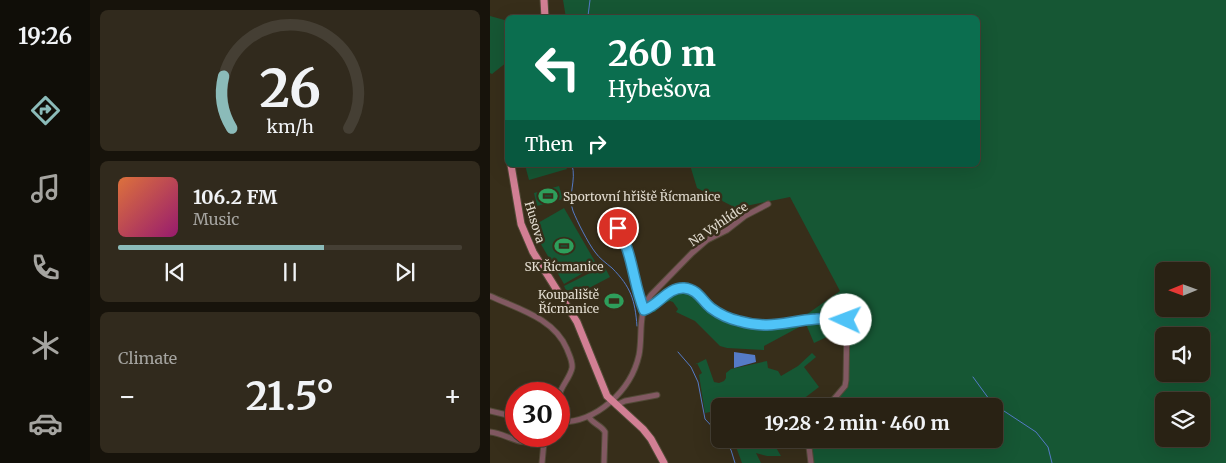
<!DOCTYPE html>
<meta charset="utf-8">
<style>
:root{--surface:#292214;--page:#312a1d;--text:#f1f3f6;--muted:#a5a4a0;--line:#453f34;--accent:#8bbbb9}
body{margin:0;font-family:Merriweather,serif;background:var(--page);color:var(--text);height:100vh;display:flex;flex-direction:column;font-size:19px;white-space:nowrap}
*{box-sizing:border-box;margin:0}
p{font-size:16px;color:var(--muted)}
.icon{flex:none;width:28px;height:28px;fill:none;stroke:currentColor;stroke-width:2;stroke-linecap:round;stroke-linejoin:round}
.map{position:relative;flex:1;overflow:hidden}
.panel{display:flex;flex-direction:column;gap:10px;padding:10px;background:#17130b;width:400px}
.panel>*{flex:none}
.top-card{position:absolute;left:15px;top:15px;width:475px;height:152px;border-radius:8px;box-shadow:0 5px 20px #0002,0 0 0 1px var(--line);background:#0b6e4f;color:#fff;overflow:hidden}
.needle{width:32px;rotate:269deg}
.tools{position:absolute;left:665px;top:262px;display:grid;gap:10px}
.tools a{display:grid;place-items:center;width:55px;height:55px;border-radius:8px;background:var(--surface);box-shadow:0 5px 20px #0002,0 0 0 1px var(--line);font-size:25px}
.speed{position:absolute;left:15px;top:382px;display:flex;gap:10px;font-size:25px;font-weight:700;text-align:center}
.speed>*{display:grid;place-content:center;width:65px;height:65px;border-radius:50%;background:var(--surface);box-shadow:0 5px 20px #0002,0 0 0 1px var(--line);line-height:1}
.speed .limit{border:8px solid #d22;background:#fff;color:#111}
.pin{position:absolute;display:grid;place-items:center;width:42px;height:42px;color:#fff;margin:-21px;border:2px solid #fff;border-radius:50%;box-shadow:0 1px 5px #0007}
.me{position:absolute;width:55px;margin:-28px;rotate:272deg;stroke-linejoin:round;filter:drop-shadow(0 0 4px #0008)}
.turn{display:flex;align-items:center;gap:18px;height:105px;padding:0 20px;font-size:22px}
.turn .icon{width:65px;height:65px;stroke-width:2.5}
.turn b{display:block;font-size:35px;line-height:42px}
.then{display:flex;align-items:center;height:48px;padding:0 20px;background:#0003;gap:10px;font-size:19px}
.big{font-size:38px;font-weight:700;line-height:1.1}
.panel .widget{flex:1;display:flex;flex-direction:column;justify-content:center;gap:8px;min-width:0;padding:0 18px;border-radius:8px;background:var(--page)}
.panel .dial{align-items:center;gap:0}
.dial svg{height:130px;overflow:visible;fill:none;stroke:var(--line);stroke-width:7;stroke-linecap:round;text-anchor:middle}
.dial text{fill:var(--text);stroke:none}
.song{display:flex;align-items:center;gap:15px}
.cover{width:60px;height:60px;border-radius:8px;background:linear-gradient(135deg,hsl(20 70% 55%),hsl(320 70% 35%))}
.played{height:5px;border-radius:2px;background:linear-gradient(90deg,var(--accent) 60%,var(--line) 60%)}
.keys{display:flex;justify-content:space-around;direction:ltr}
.heat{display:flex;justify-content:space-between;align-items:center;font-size:28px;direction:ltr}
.trip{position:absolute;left:221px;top:398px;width:292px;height:50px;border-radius:8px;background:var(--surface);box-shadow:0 5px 20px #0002,0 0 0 1px var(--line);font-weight:700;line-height:50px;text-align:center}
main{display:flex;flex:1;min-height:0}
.menu{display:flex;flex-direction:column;width:90px;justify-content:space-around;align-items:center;background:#100e08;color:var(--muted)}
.menu .icon{width:35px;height:35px}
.menu .active{color:var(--accent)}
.menu b{font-size:22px;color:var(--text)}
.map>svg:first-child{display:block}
.green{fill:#165734;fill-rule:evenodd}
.water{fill:#557bc7}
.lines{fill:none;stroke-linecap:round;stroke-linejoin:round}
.stream{stroke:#557bc7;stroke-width:1}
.minor-casing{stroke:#524a37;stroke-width:7}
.major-casing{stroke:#524a37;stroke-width:9}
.minor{stroke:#825962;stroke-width:5}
.major{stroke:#d27f94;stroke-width:7}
.route-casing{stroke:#337fa1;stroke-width:12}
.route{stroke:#4fc3f7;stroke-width:9}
.labels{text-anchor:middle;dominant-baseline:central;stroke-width:5;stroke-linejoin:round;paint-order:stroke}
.poi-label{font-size:12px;fill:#e2dcd0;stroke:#372e1a;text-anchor:start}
.street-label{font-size:12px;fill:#e2dcd0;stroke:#372e1a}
</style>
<main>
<nav class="menu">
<b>19:26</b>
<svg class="icon active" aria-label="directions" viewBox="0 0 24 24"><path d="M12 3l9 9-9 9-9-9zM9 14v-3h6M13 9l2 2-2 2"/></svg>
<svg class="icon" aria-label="music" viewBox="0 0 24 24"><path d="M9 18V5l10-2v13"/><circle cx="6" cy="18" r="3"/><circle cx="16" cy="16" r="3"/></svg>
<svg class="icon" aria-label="phone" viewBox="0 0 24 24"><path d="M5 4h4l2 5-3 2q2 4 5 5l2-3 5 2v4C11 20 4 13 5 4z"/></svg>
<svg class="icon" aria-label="climate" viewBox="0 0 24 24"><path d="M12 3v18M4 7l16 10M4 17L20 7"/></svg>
<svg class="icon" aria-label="car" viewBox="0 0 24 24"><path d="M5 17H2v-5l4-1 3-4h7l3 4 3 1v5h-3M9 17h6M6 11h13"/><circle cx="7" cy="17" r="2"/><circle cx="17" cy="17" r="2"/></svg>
</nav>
<section class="panel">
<div class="widget dial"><svg viewBox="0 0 100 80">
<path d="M14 69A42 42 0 1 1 86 69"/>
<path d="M14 69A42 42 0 0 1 9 37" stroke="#8bbbb9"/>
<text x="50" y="56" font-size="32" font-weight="700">26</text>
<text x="50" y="72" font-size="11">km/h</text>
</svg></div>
<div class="widget">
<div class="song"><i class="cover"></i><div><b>106.2 FM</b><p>Music</p></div></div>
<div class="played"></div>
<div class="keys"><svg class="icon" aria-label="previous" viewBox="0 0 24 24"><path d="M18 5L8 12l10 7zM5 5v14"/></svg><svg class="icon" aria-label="pause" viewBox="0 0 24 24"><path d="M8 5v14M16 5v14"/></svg><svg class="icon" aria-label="next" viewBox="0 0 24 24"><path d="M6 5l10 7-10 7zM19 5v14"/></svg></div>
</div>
<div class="widget"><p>Climate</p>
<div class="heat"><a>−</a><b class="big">21.5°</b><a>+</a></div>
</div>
</section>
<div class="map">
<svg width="736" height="463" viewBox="0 0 736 463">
<rect width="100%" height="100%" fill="#372e1a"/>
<path class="green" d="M 73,0 L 736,0 L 736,463 L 322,463 L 320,439 L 505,439 L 505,406 L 340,406 L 357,385 L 356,328 L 324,343 L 313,317 L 350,291 L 300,197 L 246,208 L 207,188 L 200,165 L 488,165 L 488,18 L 76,18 ZM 674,271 L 711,271 L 711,309 L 674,309 ZM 674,336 L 711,336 L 711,374 L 674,374 ZM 674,401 L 711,401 L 711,439 L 674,439 Z
M 0,16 L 18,21 L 17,62 L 2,74 L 0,73 Z
M 35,165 L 75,165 L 77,169 L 39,180 Z
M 69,186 L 73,199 L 47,206 L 44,193 Z
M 74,208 L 107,265 L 74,284 L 41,227 Z
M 114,266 L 120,277 L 80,298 L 74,286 Z
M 190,290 C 210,292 222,312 239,320 C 261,331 289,327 313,325 L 274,346 L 274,350 L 237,348 L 237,350 L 237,348 L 230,346 L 205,321 L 186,312 L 188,309 L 183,302 L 180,301 L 171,305 L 165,312 L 159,312 L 181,294 Z
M 322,353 L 326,357 L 314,367 L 329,387 L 304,406 L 230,406 L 230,410 L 215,413 L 209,375 L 212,373 L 207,363 L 204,365 L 216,359 L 224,382 L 229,383 L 234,381 L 236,378 L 236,373 L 241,369 L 277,361 L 278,368 L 288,371 L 291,376 L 308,366 Z
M 250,439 L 281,439 L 291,456 L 277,456 L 266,453 L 271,463 L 252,463 L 245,444 L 254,444 Z"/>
<path class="water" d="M 244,352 L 265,355 L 266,362 L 244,368 Z"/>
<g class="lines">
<path class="stream" d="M 98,16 L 100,0
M 82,165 C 87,180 77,196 83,211 C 87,221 98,243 105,252 C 109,258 116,263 122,268 C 141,287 145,300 147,326
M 188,352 L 201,367 L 208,382 L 215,419 L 230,435
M 483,377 L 499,399 L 514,411 L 546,432 L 558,447 L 562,463
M 233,439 L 241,450 L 245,463"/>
<g class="minor-casing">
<path id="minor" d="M 128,229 C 142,254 143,282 154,309
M 0,296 C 28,309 64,318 77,349 C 79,355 83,361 82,368 C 80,378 71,386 69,396
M 154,310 C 169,305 178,287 194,288 C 208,289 212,301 221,308 C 229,314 240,319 249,321 C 279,330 297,321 326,319 C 336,318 346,320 357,320 L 362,313
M 126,405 L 135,401 L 167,395
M 338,406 L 355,386 L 356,380 L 357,320
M 0,411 L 26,417
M 99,417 C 103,424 111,425 115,432 L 114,463
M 69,422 C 106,423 141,391 149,355 C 153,335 147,313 161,295 L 202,253 L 217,240 L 237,230 L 255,216 L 278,204
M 0,432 C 17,433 35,451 49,436
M 51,436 L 54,442 L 52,463
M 318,439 L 321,463"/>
</g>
<g class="major-casing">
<path id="major" d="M 54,0 L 55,18
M 21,165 L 31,224 L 43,252 L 87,322 L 117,396 L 153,429 L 161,439 L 174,463"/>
</g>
<use href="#minor" class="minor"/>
<use href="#major" class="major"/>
</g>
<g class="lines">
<g class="route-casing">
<path id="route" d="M 128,228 C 143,254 143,283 154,310 C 169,305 178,287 194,288 C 208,289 212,301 221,308 C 229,314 240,319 249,321 C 279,330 297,321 326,319 C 336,318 346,320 356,320"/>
</g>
<use href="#route" class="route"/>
</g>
<defs>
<g id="stadium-bare" transform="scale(1.5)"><path d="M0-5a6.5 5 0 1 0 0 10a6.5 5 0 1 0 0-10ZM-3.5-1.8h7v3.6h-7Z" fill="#2e9e5b" stroke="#372e1a" stroke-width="2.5" paint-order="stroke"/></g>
</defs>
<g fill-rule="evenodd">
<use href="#stadium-bare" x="58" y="196"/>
<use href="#stadium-bare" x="74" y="246"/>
<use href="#stadium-bare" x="124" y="301"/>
</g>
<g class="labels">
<g class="poi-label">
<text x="73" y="196">Sportovní hřiště Řícmanice</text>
<text x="74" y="266" text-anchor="middle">SK Řícmanice</text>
<text x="109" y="294" text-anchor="end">Koupaliště<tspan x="109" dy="14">Řícmanice</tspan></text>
</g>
<g class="street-label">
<text transform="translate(45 222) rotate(73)">Husova</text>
<text transform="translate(228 224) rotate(-34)">Na Vyhlídce</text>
</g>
</g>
</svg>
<div class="tools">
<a><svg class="needle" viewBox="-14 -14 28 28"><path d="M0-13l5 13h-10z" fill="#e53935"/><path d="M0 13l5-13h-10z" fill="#a5a4a0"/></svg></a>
<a><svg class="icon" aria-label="sound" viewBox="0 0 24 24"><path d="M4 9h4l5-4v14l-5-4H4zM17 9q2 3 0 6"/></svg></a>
<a><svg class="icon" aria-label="layers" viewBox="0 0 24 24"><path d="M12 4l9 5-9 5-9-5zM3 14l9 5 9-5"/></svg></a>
</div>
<div class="speed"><div class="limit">30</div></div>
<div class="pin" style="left:128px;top:228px;background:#d93025"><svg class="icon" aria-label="arrive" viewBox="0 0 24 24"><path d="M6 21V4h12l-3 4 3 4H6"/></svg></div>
<svg class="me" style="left:356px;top:320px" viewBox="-20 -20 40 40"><circle r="19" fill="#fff"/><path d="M0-13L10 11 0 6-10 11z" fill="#4fc3f7"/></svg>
<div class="trip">19:28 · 2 min · 460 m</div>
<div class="top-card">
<div class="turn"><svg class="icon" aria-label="left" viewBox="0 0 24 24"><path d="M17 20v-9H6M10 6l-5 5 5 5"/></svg><div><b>260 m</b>Hybešova</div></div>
<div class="then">Then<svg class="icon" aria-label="right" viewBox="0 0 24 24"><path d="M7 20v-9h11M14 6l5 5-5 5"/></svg></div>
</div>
</div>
</main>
